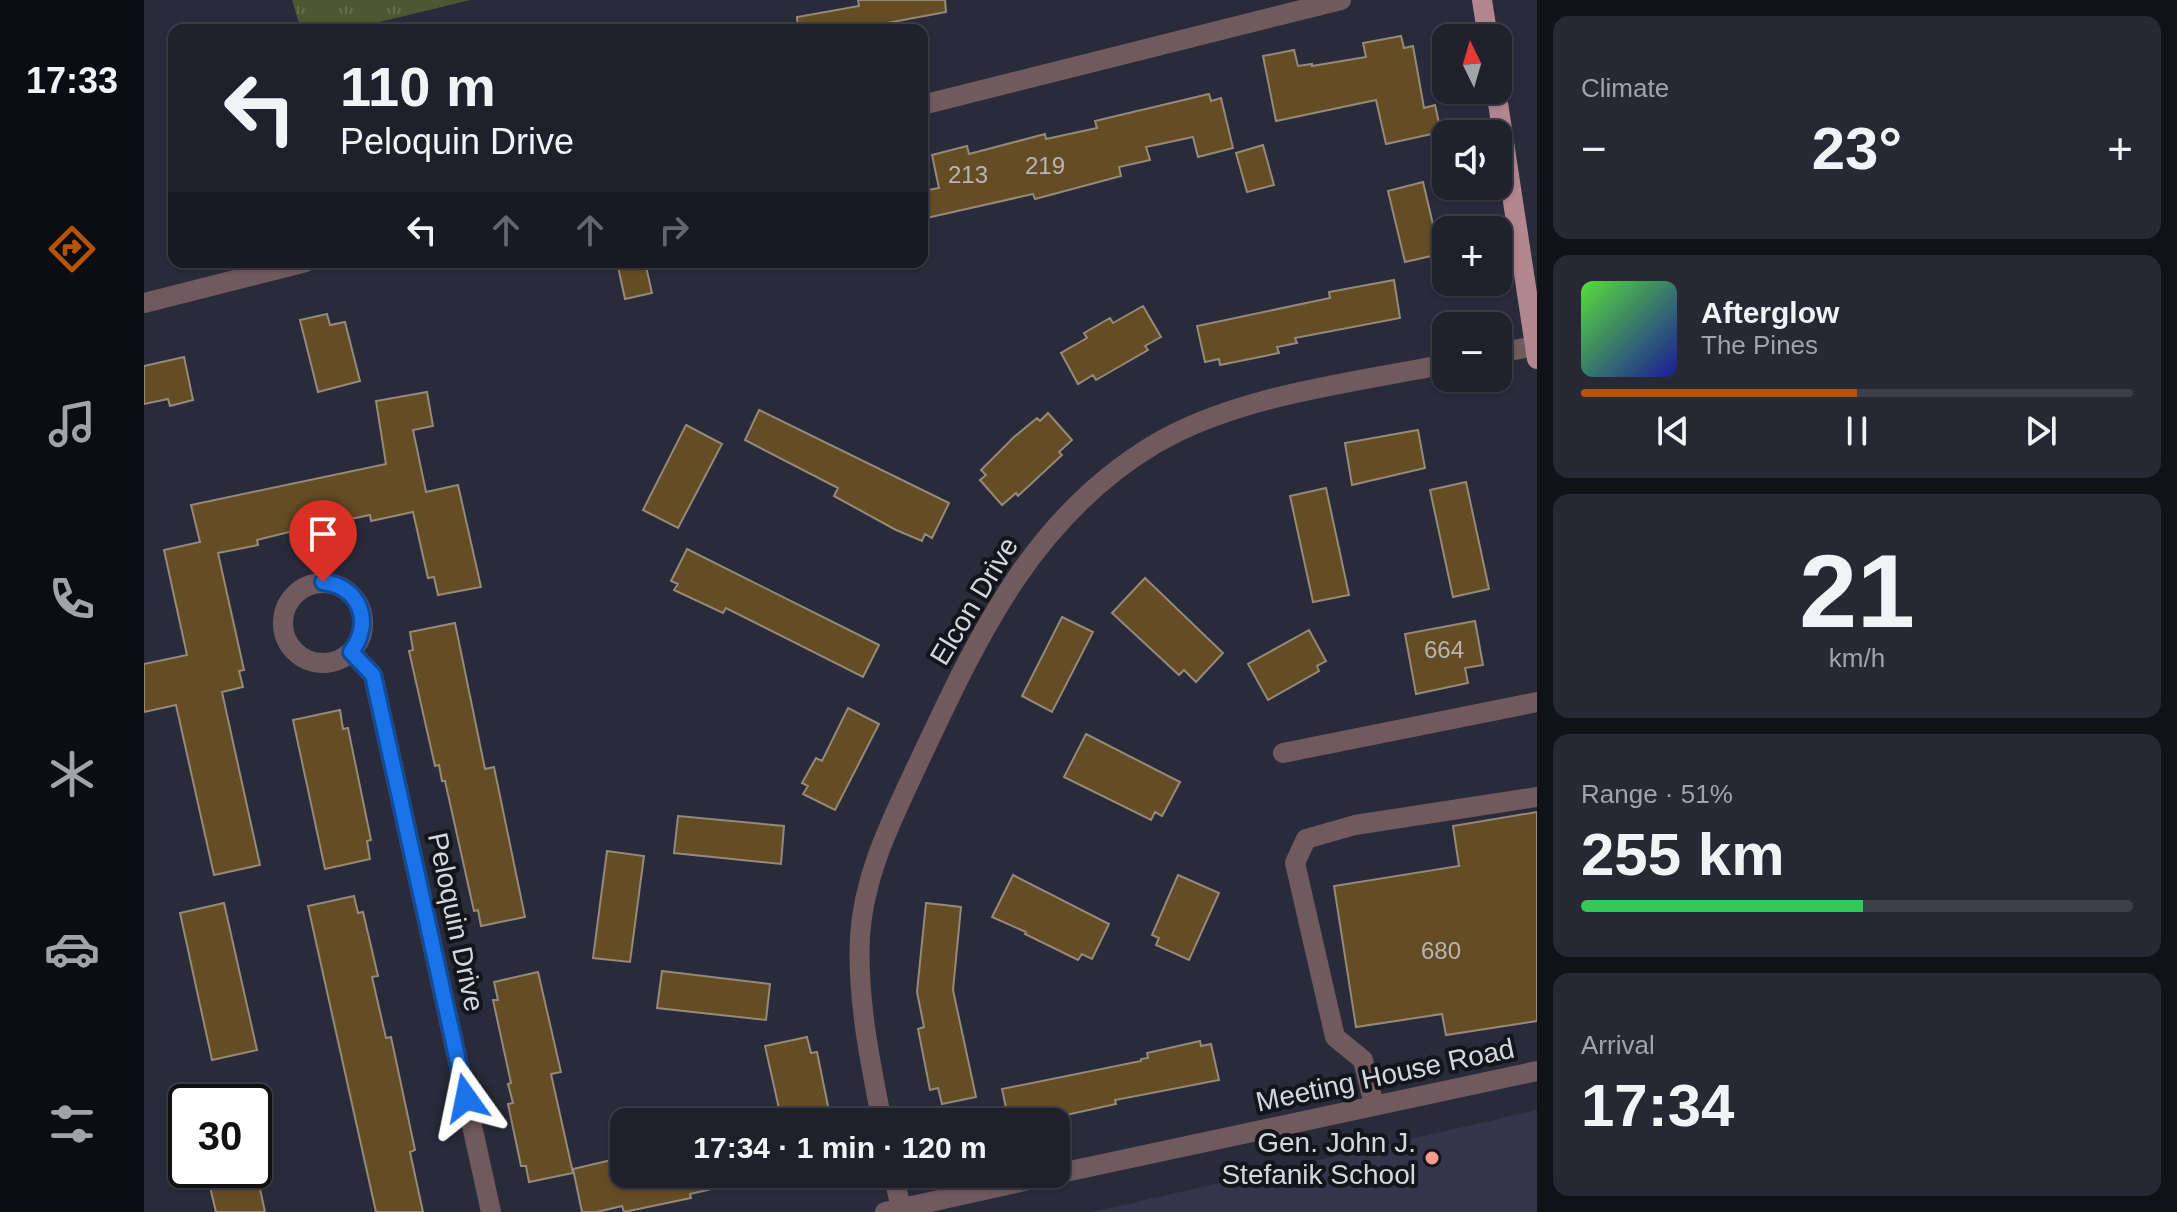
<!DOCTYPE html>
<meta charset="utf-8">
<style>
:root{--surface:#1f202c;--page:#272834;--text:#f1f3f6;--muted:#a1a3a9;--line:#3c3e48;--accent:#b45309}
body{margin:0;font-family:Arial,sans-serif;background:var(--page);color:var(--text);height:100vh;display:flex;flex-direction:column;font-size:30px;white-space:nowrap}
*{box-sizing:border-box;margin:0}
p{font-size:26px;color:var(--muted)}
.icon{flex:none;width:44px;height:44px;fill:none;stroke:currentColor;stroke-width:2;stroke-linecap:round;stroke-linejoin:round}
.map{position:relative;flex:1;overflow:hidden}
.drawer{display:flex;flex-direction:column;gap:16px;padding:16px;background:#111218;width:640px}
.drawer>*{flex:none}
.banner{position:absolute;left:24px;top:24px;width:760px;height:244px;border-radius:16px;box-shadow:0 2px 6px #0004,0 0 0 2px var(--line);background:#1f202c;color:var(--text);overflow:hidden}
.needle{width:52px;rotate:355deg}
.fabs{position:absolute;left:1288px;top:24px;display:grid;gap:16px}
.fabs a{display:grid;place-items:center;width:80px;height:80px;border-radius:16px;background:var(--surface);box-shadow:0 2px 6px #0004,0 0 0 2px var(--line);font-size:40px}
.speed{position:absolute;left:24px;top:1084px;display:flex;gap:16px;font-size:40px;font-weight:700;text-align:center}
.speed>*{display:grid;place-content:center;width:104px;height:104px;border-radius:50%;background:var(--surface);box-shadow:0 2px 6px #0004,0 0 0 2px var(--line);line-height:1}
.speed .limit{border:4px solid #111;border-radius:12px;background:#fff;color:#111}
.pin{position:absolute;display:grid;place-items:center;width:68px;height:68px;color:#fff;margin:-82px -34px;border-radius:50% 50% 50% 0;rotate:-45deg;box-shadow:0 0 8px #0007}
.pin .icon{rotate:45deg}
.me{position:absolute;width:88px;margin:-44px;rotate:348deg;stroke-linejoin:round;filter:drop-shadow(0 0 6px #0008)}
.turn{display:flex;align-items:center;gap:28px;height:168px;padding:0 40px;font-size:36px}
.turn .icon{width:104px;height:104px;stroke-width:2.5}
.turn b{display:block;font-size:56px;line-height:68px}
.lanes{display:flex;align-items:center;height:76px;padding:0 40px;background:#0003;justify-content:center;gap:40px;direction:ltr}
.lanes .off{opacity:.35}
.big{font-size:60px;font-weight:700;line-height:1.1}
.drawer .card{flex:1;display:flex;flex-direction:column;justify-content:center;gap:12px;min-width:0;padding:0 28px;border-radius:16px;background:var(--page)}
.drawer .dial{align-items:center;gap:0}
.dial b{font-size:104px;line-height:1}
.song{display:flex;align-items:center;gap:24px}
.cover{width:96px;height:96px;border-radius:12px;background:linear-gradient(135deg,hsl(110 70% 55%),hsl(240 70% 35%))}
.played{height:8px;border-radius:4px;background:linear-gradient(90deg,var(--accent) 50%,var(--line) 50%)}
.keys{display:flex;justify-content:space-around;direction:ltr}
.heat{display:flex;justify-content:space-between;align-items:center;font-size:44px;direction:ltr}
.charge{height:12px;border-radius:6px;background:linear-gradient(90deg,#34c759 51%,var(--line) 0)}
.trip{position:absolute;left:466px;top:1108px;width:460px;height:80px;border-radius:16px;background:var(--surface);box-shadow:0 2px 6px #0004,0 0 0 2px var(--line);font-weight:700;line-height:80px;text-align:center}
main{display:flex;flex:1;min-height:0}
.tab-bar{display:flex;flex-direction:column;width:144px;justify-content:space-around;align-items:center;background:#0c0d12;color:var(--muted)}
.tab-bar .icon{width:56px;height:56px}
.tab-bar .active{color:var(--accent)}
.tab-bar b{font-size:36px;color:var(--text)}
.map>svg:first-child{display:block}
.built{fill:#33364b}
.grass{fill:url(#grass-tufts)}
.building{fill:#644c25;stroke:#958979;stroke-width:2}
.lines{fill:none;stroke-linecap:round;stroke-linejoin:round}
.minor{stroke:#705a5e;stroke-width:20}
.major{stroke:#b2868e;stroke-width:20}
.route-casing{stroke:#114b97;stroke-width:20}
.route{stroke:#1a73e8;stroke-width:14}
.poi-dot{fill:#f59c90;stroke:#14151b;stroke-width:3}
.labels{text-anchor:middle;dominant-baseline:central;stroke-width:8;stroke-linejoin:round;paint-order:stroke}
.number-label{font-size:24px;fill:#b9b4b1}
.street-label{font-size:28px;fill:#d5d6e0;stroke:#14151b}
.poi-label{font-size:28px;fill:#d5d6e0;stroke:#14151b;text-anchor:end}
</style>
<main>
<nav class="tab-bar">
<b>17:33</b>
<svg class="icon active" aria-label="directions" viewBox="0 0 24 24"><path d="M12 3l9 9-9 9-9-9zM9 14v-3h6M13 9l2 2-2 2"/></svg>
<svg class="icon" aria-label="music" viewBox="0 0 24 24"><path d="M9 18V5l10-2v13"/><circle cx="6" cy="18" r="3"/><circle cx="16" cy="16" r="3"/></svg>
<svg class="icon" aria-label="phone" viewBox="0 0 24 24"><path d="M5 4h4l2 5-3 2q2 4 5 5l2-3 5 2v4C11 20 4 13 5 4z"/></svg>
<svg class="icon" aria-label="climate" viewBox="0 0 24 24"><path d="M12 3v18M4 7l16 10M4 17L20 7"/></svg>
<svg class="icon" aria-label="car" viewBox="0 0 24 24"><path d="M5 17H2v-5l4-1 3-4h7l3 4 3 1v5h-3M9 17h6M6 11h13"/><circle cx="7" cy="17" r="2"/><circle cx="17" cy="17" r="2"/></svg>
<svg class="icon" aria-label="filters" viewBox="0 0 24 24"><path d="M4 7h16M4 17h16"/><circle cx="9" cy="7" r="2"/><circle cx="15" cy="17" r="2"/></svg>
</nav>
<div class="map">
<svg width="1393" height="1212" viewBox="0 0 1393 1212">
<defs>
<pattern id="grass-tufts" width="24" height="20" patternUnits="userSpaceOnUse" patternTransform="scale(2)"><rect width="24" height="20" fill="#4d5731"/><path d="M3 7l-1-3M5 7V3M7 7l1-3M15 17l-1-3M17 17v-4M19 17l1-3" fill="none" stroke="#666e4f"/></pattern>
</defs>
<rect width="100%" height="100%" fill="#292b3b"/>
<path class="built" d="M 1393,1110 L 1393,1212 L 945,1212 L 971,1207 Z"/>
<path class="grass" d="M 148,0 L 326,0 L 203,30 L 157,30 Z"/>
<path class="building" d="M 714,0 L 801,0 L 802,12 L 743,23 L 744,30 L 654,30 L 653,17 L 715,6 Z
M 1257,36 L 1260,48 L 1269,46 L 1280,108 L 1291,105 L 1297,132 L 1242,144 L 1232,100 L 1132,121 L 1119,56 L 1150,50 L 1154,66 L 1168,64 L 1168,66 L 1222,57 L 1219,43 Z
M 1065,94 L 1067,101 L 1077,98 L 1089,148 L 1054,157 L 1049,137 L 1002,147 L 1006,160 L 975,167 L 977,176 L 891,199 L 889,194 L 778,219 L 778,191 L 795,188 L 788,155 L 823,146 L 825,154 L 901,134 L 902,139 L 953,128 L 951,121 Z
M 1119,145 L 1130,185 L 1103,192 L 1092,153 Z
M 1279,182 L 1296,254 L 1261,262 L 1244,191 Z
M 473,262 L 501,262 L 508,293 L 481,299 Z
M 1250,280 L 1256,318 L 1151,338 L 1153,343 L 1133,347 L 1135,353 L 1076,365 L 1075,359 L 1061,362 L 1053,326 L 1186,298 L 1185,292 Z
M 999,306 L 1017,337 L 1001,346 L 1004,350 L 952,380 L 949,375 L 934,384 L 917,353 L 943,338 L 940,333 L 966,318 L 969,323 Z
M 183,314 L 186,325 L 201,322 L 216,381 L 174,392 L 156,320 Z
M 40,357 L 49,400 L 26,406 L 24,399 L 0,404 L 0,366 Z
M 283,392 L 289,426 L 269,430 L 282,492 L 314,485 L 337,587 L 294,595 L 290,577 L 284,578 L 269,512 L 227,521 L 226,515 L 157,529 L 113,540 L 114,545 L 74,553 L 100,670 L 95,671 L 99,687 L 78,692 L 116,865 L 70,875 L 32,705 L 0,712 L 0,664 L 43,655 L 20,550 L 56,542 L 47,505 L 242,464 L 232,401 Z
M 615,410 L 805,503 L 788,538 L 781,534 L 778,541 L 752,530 L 690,496 L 694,488 L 601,440 Z
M 904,413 L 928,440 L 915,452 L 918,455 L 874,496 L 872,493 L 858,505 L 836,480 L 842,475 L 837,470 L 870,437 L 893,418 L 896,421 Z
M 542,425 L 578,444 L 534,528 L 499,510 Z
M 1274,430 L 1281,468 L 1208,485 L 1201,443 Z
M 1322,482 L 1345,589 L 1309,597 L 1286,490 Z
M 1182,488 L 1205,595 L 1169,602 L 1146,496 Z
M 543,549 L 735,645 L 719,677 L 582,608 L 579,613 L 530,590 L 534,584 L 527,581 Z
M 1001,578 L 1079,653 L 1052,682 L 1040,670 L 1035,675 L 968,613 Z
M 918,617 L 949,632 L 908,712 L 878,696 Z
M 1331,621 L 1339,665 L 1321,668 L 1324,683 L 1272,694 L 1261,634 Z
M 311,623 L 341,769 L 350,767 L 381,917 L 337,926 L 334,910 L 330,911 L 301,781 L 298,781 L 295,765 L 291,766 L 265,651 L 269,650 L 266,632 Z
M 1165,630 L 1182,661 L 1173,666 L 1175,671 L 1124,700 L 1104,664 Z
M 704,708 L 735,724 L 691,810 L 659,794 L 664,786 L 658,783 L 672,758 L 678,761 Z
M 196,710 L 199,729 L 204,728 L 227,840 L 223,841 L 226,859 L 181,869 L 149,720 Z
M 942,734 L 1036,782 L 1018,816 L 1011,812 L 1007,820 L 920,777 Z
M 1393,812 L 1393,1021 L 1302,1035 L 1298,1014 L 1212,1027 L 1190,886 L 1315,866 L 1309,826 Z
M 534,816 L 640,826 L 637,864 L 530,853 Z
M 463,851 L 500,856 L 486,962 L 449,958 Z
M 869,875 L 965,924 L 948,959 L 938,954 L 934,960 L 881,934 L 882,932 L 848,917 Z
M 1034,875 L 1075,893 L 1045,960 L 1012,945 L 1015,938 L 1008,935 Z
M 210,896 L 214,913 L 219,912 L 234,976 L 228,977 L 242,1038 L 247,1037 L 271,1150 L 266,1152 L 279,1212 L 232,1212 L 164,906 Z
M 80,903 L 113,1050 L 68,1060 L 36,913 Z
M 782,903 L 817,907 L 809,990 L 832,1097 L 798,1104 L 794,1088 L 786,1090 L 774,1029 L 780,1027 L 773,992 Z
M 518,971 L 626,984 L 622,1020 L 513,1008 Z
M 394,972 L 417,1072 L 407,1074 L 429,1173 L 385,1182 L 382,1166 L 377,1166 L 364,1104 L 369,1103 L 364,1084 L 367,1083 L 349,1000 L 354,1000 L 350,982 Z
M 663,1037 L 667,1053 L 673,1052 L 685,1111 L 680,1112 L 682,1122 L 638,1122 L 621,1046 Z
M 1056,1041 L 1057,1046 L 1067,1044 L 1075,1080 L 971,1100 L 972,1104 L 890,1122 L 865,1122 L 858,1089 L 997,1061 L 997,1059 L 1004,1058 L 1003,1053 Z
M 480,1157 L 480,1174 L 589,1174 L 590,1184 L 546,1194 L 547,1198 L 480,1212 L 478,1206 L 453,1212 L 438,1212 L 429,1169 Z
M 62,1170 L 112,1170 L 121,1212 L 72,1212 Z"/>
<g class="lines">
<path class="minor" d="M 778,105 L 1197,0
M 0,303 L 162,262
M 1354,353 L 1391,346
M139 623a40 40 0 1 1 80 0a40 40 0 1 1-80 0Z
M 207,652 L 229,675 L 347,1212
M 1139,753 L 1393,702
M 1230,1105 L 1219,1060 L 1191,1037 L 1151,863 L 1162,839 L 1211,825 L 1393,797
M 738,1122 C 726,1061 713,999 716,936 C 720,875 746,824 771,770 C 831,643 885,519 1011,444 C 1094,395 1208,383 1302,364
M 749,1174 L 757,1208
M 912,1174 L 1393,1071
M 741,1212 L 912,1174"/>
<path class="major" d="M 1338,0 L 1344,38
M 1352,90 L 1393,359"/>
</g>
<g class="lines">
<g class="route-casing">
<path id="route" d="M 179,582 C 217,587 229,623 207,652 L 229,675 L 322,1098"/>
</g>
<use href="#route" class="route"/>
</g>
<circle class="poi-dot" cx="1288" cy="1158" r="8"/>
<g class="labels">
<g class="number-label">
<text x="901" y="165">219</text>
<text x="824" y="174">213</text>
<text x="1300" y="649">664</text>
<text x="1297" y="950">680</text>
</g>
<g class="street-label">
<text transform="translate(830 601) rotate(-59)">Elcon Drive</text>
<text transform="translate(312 922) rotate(78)">Peloquin Drive</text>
<text transform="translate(1241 1075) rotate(-12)">Meeting House Road</text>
</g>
<g class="poi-label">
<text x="1272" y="1142">Gen. John J.<tspan x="1272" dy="32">Stefanik School</tspan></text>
</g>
</g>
</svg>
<div class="fabs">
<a><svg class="needle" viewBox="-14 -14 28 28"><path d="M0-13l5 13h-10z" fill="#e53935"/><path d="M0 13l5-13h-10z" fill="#a1a3a9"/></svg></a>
<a><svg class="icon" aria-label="sound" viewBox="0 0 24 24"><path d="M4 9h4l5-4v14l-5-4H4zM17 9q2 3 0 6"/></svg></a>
<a>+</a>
<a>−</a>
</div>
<div class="speed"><div class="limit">30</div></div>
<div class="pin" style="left:179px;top:582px;background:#d93025"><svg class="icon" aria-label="arrive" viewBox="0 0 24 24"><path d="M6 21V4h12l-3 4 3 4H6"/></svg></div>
<svg class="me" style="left:322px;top:1098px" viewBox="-20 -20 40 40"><path d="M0-17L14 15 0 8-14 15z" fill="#1a73e8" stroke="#fff" stroke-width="4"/></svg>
<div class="trip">17:34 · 1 min · 120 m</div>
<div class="banner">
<div class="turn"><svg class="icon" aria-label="left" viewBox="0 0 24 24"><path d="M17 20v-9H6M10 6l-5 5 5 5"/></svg><div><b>110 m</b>Peloquin Drive</div></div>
<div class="lanes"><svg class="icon" aria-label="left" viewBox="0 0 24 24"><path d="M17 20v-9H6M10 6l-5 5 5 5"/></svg><svg class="icon off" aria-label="ahead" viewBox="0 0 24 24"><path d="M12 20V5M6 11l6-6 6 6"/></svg><svg class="icon off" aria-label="ahead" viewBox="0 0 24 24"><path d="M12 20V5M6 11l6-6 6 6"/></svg><svg class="icon off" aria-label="right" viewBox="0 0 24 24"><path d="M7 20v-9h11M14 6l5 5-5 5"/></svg></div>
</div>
</div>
<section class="drawer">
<div class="card"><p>Climate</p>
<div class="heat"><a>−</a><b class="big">23°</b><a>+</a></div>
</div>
<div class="card">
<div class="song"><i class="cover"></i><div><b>Afterglow</b><p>The Pines</p></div></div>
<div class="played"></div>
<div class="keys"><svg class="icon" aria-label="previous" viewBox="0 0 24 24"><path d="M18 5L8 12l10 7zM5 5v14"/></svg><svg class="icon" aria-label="pause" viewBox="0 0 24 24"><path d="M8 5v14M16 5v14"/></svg><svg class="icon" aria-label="next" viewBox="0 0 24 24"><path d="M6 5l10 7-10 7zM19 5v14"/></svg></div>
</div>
<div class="card dial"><b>21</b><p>km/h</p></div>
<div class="card"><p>Range · 51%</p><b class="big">255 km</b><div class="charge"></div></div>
<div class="card"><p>Arrival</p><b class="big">17:34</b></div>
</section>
</main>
